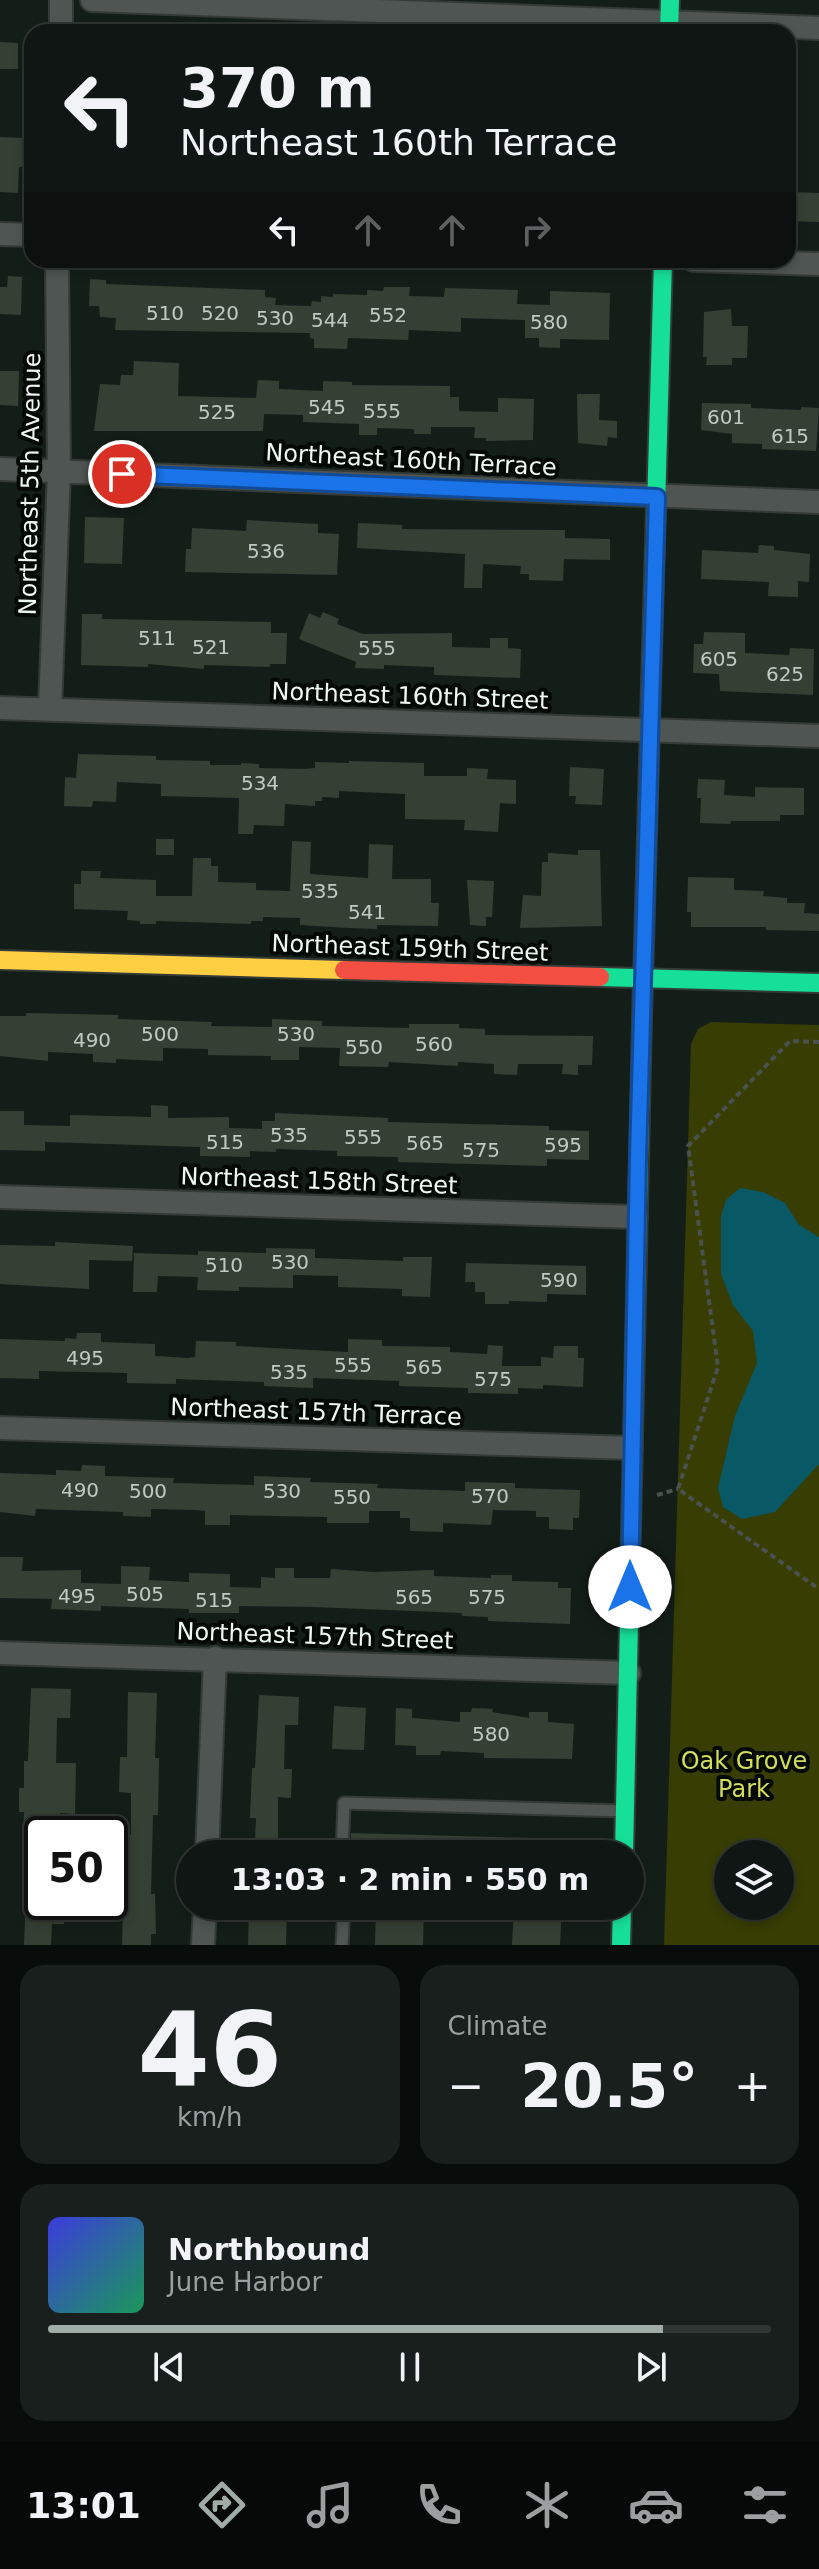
<!DOCTYPE html>
<meta charset="utf-8">
<style>
:root{--surface:#0f1613;--page:#181f1c;--text:#f1f3f6;--muted:#9b9fa0;--line:#2f3533;--accent:#a2aca7}
body{margin:0;font-family:"DejaVu Sans",sans-serif;background:var(--page);color:var(--text);height:100vh;display:flex;flex-direction:column;font-size:30px;white-space:nowrap}
*{box-sizing:border-box;margin:0}
p{font-size:26px;color:var(--muted)}
.icon{flex:none;width:44px;height:44px;fill:none;stroke:currentColor;stroke-width:2;stroke-linecap:round;stroke-linejoin:round}
.map{position:relative;height:1945px;overflow:hidden}
.details{display:flex;flex-direction:column;gap:20px;padding:20px;background:#080c0a;flex:1}
.details>*{flex:none}
.banner{position:absolute;left:24px;top:24px;width:772px;height:244px;border-radius:24px;box-shadow:0 4px 12px #0003,0 0 0 2px var(--line);background:#0f1613;color:var(--text);overflow:hidden}
.fabs{position:absolute;left:714px;top:1840px;display:grid;gap:16px}
.fabs a{display:grid;place-items:center;width:80px;height:80px;border-radius:50%;background:var(--surface);box-shadow:0 4px 12px #0003,0 0 0 2px var(--line);font-size:40px}
.speed{position:absolute;left:24px;top:1816px;display:flex;gap:16px;font-size:40px;font-weight:700;text-align:center}
.speed>*{display:grid;place-content:center;width:104px;height:104px;border-radius:50%;background:var(--surface);box-shadow:0 4px 12px #0003,0 0 0 2px var(--line);line-height:1}
.speed .limit{border:4px solid #111;border-radius:12px;background:#fff;color:#111}
.pin{position:absolute;display:grid;place-items:center;width:68px;height:68px;color:#fff;margin:-34px;border:4px solid #fff;border-radius:50%;box-shadow:0 2px 8px #0007}
.me{position:absolute;width:88px;margin:-44px;rotate:0deg;stroke-linejoin:round;filter:drop-shadow(0 0 6px #0008)}
.turn{display:flex;align-items:center;gap:28px;height:168px;padding:0 24px;font-size:36px}
.turn .icon{width:104px;height:104px;stroke-width:2.5}
.turn b{display:block;font-size:56px;line-height:68px}
.lanes{display:flex;align-items:center;height:76px;padding:0 24px;background:#0003;justify-content:center;gap:40px;direction:ltr}
.lanes .off{opacity:.35}
.big{font-size:60px;font-weight:700;line-height:1.1}
.details .widget{flex:1;display:flex;flex-direction:column;justify-content:center;gap:12px;min-width:0;padding:0 28px;border-radius:24px;background:var(--page)}
.details .dial{align-items:center;gap:0}
.dial b{font-size:104px;line-height:1}
.song{display:flex;align-items:center;gap:24px}
.cover{width:96px;height:96px;border-radius:12px;background:linear-gradient(135deg,hsl(240 70% 55%),hsl(150 70% 35%))}
.played{height:8px;border-radius:4px;background:linear-gradient(90deg,var(--accent) 85%,var(--line) 85%)}
.keys{display:flex;justify-content:space-around;direction:ltr}
.heat{display:flex;justify-content:space-between;align-items:center;font-size:44px;direction:ltr}
.details .tiles{flex:1;display:grid;gap:20px;grid-template-columns:1fr 1fr}
.widget:last-child{grid-column:span 2}
.trip{position:absolute;left:176px;top:1840px;width:468px;height:80px;border-radius:40px;background:var(--surface);box-shadow:0 4px 12px #0003,0 0 0 2px var(--line);font-weight:700;line-height:80px;text-align:center}
.tab-bar{display:flex;height:128px;justify-content:space-around;align-items:center;background:#060908;color:var(--muted)}
.tab-bar .icon{width:56px;height:56px}
.tab-bar .active{color:var(--accent)}
.tab-bar b{font-size:36px;color:var(--text)}
.map>svg:first-child{display:block}
.green{fill:#373d03;fill-rule:evenodd}
.water{fill:#095865}
.building{fill:#354034}
.lines{fill:none;stroke-linecap:round;stroke-linejoin:round}
.lane-casing{stroke:#343b37;stroke-width:15}
.street-casing{stroke:#343b37;stroke-width:26}
.fast-casing{stroke:#343b37;stroke-width:22}
.slow-casing{stroke:#343b37;stroke-width:22}
.jam-casing{stroke:#343b37;stroke-width:22}
.path{stroke:#4a514e;stroke-width:4;stroke-dasharray:6 4;stroke-linecap:butt}
.lane{stroke:#4f5552;stroke-width:11}
.street{stroke:#4f5552;stroke-width:22}
.fast{stroke:#16e098;stroke-width:18}
.slow{stroke:#ffcf43;stroke-width:18}
.jam{stroke:#f24e42;stroke-width:18}
.route-casing{stroke:#114b97;stroke-width:20}
.route{stroke:#1a73e8;stroke-width:14}
.labels{text-anchor:middle;dominant-baseline:central;stroke-width:8;stroke-linejoin:round;paint-order:stroke}
.number-label{font-size:20px;fill:#c0cac3}
.street-label{font-size:24px;fill:#eef8f3;stroke:#040906}
.park-label{font-size:24px;fill:#d2de59;stroke:#040906}
</style>
<div class="map">
<svg width="819" height="1945" viewBox="0 0 819 1945">
<rect width="100%" height="100%" fill="#141e19"/>
<path class="green" d="M 711,1022 L 819,1025 L 819,1945 L 664,1945 L 691,1044 L 698,1029 ZM 728,1854 L 780,1854 L 780,1906 L 728,1906 Z"/>
<path class="water" d="M 740,1188 L 763,1192 L 785,1203 L 799,1225 L 819,1237 L 819,1464 L 775,1512 L 742,1519 L 723,1507 L 718,1488 L 735,1416 L 757,1363 L 753,1331 L 733,1305 L 721,1274 L 721,1216 L 726,1200 Z"/>
<path class="building" d="M 0,42 L 18,43 L 18,69 L 0,69 Z
M 0,137 L 25,138 L 24,167 L 19,167 L 18,193 L 0,192 Z
M 788,192 L 819,193 L 819,222 L 788,221 Z
M 8,276 L 22,277 L 21,315 L 0,314 L 0,287 L 7,287 Z
M 90,279 L 106,280 L 106,284 L 265,290 L 265,297 L 276,298 L 275,305 L 311,306 L 312,301 L 321,302 L 321,296 L 333,297 L 333,294 L 367,295 L 367,290 L 383,291 L 384,287 L 410,287 L 409,296 L 444,297 L 445,288 L 518,290 L 517,304 L 550,305 L 550,291 L 610,293 L 609,340 L 560,339 L 560,348 L 539,347 L 539,338 L 525,338 L 525,320 L 461,318 L 461,332 L 409,330 L 408,340 L 348,338 L 347,349 L 314,348 L 314,339 L 310,338 L 310,333 L 115,330 L 116,318 L 100,317 L 99,306 L 89,306 Z
M 731,309 L 732,326 L 748,326 L 747,358 L 732,358 L 732,365 L 706,365 L 707,357 L 703,357 L 704,312 Z
M 134,361 L 179,363 L 178,396 L 256,398 L 258,380 L 279,381 L 279,389 L 323,391 L 323,381 L 352,382 L 352,385 L 450,386 L 450,397 L 459,397 L 459,411 L 498,412 L 498,398 L 534,399 L 533,440 L 486,441 L 486,438 L 474,438 L 475,427 L 431,427 L 431,434 L 414,434 L 414,429 L 377,428 L 377,435 L 359,435 L 359,424 L 303,422 L 303,415 L 264,414 L 263,431 L 94,431 L 100,384 L 120,385 L 121,375 L 133,375 Z
M 0,371 L 19,371 L 18,406 L 0,405 Z
M 577,394 L 600,394 L 599,420 L 617,421 L 617,438 L 608,437 L 607,446 L 578,443 Z
M 702,403 L 751,404 L 751,408 L 801,410 L 801,407 L 819,408 L 816,451 L 762,449 L 762,444 L 732,443 L 732,434 L 701,430 Z
M 85,517 L 124,518 L 122,564 L 84,563 Z
M 247,520 L 318,524 L 318,533 L 339,534 L 337,575 L 185,572 L 186,549 L 191,549 L 192,528 L 246,531 Z
M 358,523 L 402,525 L 402,529 L 565,530 L 565,538 L 610,539 L 610,560 L 564,559 L 563,581 L 529,580 L 529,574 L 520,574 L 521,566 L 483,564 L 482,588 L 464,588 L 465,554 L 357,548 Z
M 759,545 L 774,546 L 774,550 L 810,554 L 809,582 L 798,581 L 798,597 L 768,596 L 769,582 L 701,579 L 702,550 L 758,553 Z
M 323,612 L 339,619 L 337,624 L 363,634 L 452,633 L 452,647 L 490,648 L 490,638 L 508,638 L 508,648 L 521,649 L 520,678 L 434,675 L 434,667 L 384,665 L 384,669 L 355,668 L 356,662 L 299,639 L 309,613 L 320,618 Z
M 82,614 L 102,614 L 102,619 L 271,622 L 271,633 L 287,633 L 286,664 L 270,664 L 270,667 L 204,665 L 204,669 L 148,664 L 148,667 L 81,665 Z
M 704,632 L 745,633 L 745,653 L 789,655 L 790,648 L 814,649 L 813,695 L 720,691 L 719,674 L 693,673 L 694,644 L 703,644 Z
M 78,754 L 156,756 L 156,760 L 210,761 L 210,765 L 241,765 L 241,763 L 259,764 L 259,768 L 304,769 L 315,768 L 315,762 L 349,763 L 349,761 L 424,763 L 424,776 L 467,776 L 467,768 L 488,769 L 487,779 L 516,780 L 516,804 L 500,803 L 498,832 L 464,830 L 465,820 L 405,819 L 405,794 L 339,791 L 339,798 L 322,797 L 322,801 L 315,801 L 315,806 L 285,804 L 284,826 L 254,825 L 253,834 L 238,834 L 239,798 L 161,796 L 161,784 L 117,782 L 116,802 L 93,801 L 92,807 L 64,806 L 65,777 L 76,778 Z
M 570,767 L 604,769 L 602,805 L 575,804 L 576,796 L 569,796 Z
M 698,779 L 725,780 L 724,795 L 755,797 L 755,787 L 804,788 L 804,815 L 780,815 L 780,821 L 731,821 L 730,824 L 700,823 L 701,798 L 697,798 Z
M 156,839 L 174,839 L 174,855 L 156,855 Z
M 292,841 L 311,842 L 310,874 L 368,878 L 369,844 L 393,845 L 392,879 L 431,879 L 431,903 L 439,903 L 438,926 L 377,925 L 377,929 L 349,928 L 300,925 L 300,918 L 263,917 L 263,921 L 251,921 L 251,924 L 156,921 L 156,924 L 140,924 L 140,921 L 127,920 L 128,911 L 74,909 L 74,884 L 81,884 L 81,871 L 101,871 L 100,878 L 156,880 L 156,896 L 192,896 L 193,858 L 211,858 L 211,866 L 218,866 L 218,882 L 256,883 L 256,890 L 290,891 Z
M 578,850 L 600,850 L 602,926 L 520,928 L 523,895 L 541,896 L 542,862 L 548,862 L 548,853 L 578,855 Z
M 688,877 L 734,878 L 734,890 L 764,891 L 763,896 L 787,898 L 787,903 L 805,903 L 804,913 L 819,914 L 819,931 L 766,930 L 766,927 L 691,927 L 691,912 L 687,912 Z
M 467,880 L 494,881 L 492,917 L 486,917 L 486,926 L 470,925 Z
M 26,1013 L 118,1015 L 118,1019 L 212,1022 L 211,1026 L 272,1027 L 272,1019 L 322,1021 L 322,1026 L 409,1028 L 409,1024 L 459,1024 L 459,1028 L 485,1029 L 485,1035 L 593,1036 L 592,1065 L 578,1065 L 578,1075 L 562,1074 L 563,1064 L 518,1064 L 517,1075 L 494,1074 L 494,1064 L 458,1062 L 458,1066 L 389,1062 L 388,1067 L 339,1066 L 340,1048 L 299,1047 L 299,1060 L 271,1060 L 271,1056 L 208,1055 L 208,1049 L 163,1048 L 163,1061 L 116,1059 L 116,1063 L 93,1062 L 93,1054 L 48,1052 L 48,1061 L 0,1056 L 0,1016 L 26,1016 Z
M 151,1105 L 168,1106 L 168,1118 L 229,1117 L 229,1128 L 262,1129 L 262,1121 L 275,1121 L 275,1113 L 388,1118 L 388,1122 L 549,1126 L 549,1130 L 589,1131 L 589,1160 L 547,1159 L 547,1166 L 398,1162 L 398,1157 L 337,1156 L 337,1151 L 276,1149 L 276,1152 L 250,1151 L 250,1157 L 200,1156 L 200,1147 L 45,1142 L 45,1151 L 0,1150 L 0,1111 L 24,1111 L 24,1125 L 70,1126 L 70,1115 L 151,1117 Z
M 55,1242 L 133,1246 L 132,1261 L 89,1260 L 89,1289 L 0,1284 L 0,1245 L 55,1246 Z
M 266,1248 L 315,1249 L 315,1258 L 403,1261 L 403,1257 L 432,1257 L 430,1297 L 402,1296 L 402,1289 L 338,1287 L 338,1276 L 293,1275 L 293,1288 L 239,1287 L 239,1291 L 197,1290 L 198,1277 L 158,1276 L 157,1292 L 133,1292 L 134,1253 L 198,1255 L 198,1251 L 266,1253 Z
M 466,1263 L 586,1266 L 586,1295 L 547,1294 L 547,1302 L 509,1301 L 509,1304 L 485,1304 L 485,1292 L 475,1292 L 475,1282 L 465,1282 Z
M 77,1333 L 101,1333 L 101,1342 L 155,1344 L 155,1356 L 188,1358 L 195,1357 L 196,1341 L 236,1342 L 236,1346 L 348,1352 L 348,1339 L 382,1340 L 382,1346 L 450,1347 L 450,1352 L 487,1354 L 488,1345 L 503,1346 L 502,1366 L 541,1366 L 541,1357 L 553,1358 L 554,1346 L 578,1346 L 578,1358 L 584,1358 L 583,1387 L 543,1385 L 543,1389 L 518,1388 L 518,1394 L 468,1393 L 468,1388 L 399,1386 L 399,1381 L 313,1378 L 313,1388 L 264,1386 L 264,1382 L 176,1379 L 176,1384 L 127,1383 L 127,1373 L 39,1371 L 39,1379 L 0,1378 L 0,1339 L 65,1341 L 65,1338 L 76,1339 Z
M 82,1465 L 105,1466 L 105,1476 L 174,1478 L 173,1483 L 254,1485 L 254,1476 L 311,1478 L 310,1482 L 378,1484 L 377,1488 L 465,1491 L 465,1482 L 515,1483 L 515,1488 L 580,1490 L 579,1518 L 573,1518 L 573,1530 L 549,1529 L 549,1517 L 536,1517 L 536,1511 L 493,1510 L 491,1525 L 443,1523 L 443,1532 L 410,1531 L 410,1518 L 400,1518 L 400,1511 L 369,1511 L 369,1523 L 327,1523 L 327,1517 L 230,1515 L 230,1525 L 205,1525 L 205,1511 L 196,1510 L 151,1509 L 151,1517 L 123,1516 L 123,1512 L 36,1509 L 35,1516 L 0,1512 L 0,1473 L 56,1475 L 56,1470 L 81,1471 Z
M 0,1557 L 23,1557 L 22,1571 L 81,1570 L 81,1583 L 121,1584 L 121,1566 L 150,1567 L 149,1580 L 189,1582 L 189,1573 L 230,1574 L 230,1587 L 261,1588 L 261,1577 L 275,1578 L 275,1568 L 294,1568 L 294,1578 L 330,1578 L 331,1569 L 373,1572 L 434,1570 L 434,1576 L 491,1578 L 491,1575 L 512,1575 L 512,1581 L 558,1582 L 558,1588 L 571,1588 L 570,1624 L 488,1621 L 488,1617 L 462,1616 L 462,1613 L 314,1607 L 239,1606 L 239,1613 L 189,1613 L 189,1609 L 101,1606 L 101,1611 L 51,1609 L 52,1599 L 0,1598 Z
M 31,1688 L 71,1689 L 70,1718 L 57,1718 L 56,1763 L 76,1763 L 75,1814 L 60,1813 L 59,1834 L 23,1834 L 24,1812 L 19,1812 L 19,1788 L 24,1788 L 24,1761 L 28,1761 Z
M 128,1692 L 157,1693 L 155,1758 L 159,1758 L 158,1815 L 153,1815 L 151,1894 L 155,1894 L 156,1934 L 151,1934 L 151,1945 L 122,1945 L 125,1835 L 131,1835 L 131,1793 L 119,1792 L 120,1757 L 127,1757 Z
M 259,1695 L 299,1697 L 298,1725 L 285,1725 L 284,1769 L 292,1769 L 291,1798 L 278,1797 L 278,1839 L 292,1839 L 291,1854 L 262,1854 L 263,1841 L 255,1840 L 256,1818 L 250,1818 L 252,1768 L 255,1768 Z
M 334,1706 L 366,1708 L 364,1750 L 332,1749 Z
M 396,1708 L 412,1709 L 412,1718 L 460,1722 L 460,1712 L 471,1712 L 472,1708 L 493,1709 L 492,1712 L 529,1718 L 529,1712 L 548,1712 L 548,1722 L 574,1724 L 572,1759 L 484,1758 L 484,1753 L 441,1751 L 440,1755 L 416,1755 L 416,1746 L 395,1745 Z
M 351,1833 L 567,1839 L 567,1854 L 350,1854 Z
M 26,1895 L 42,1896 L 42,1902 L 65,1902 L 64,1924 L 52,1924 L 51,1945 L 24,1945 Z
M 249,1906 L 287,1906 L 286,1945 L 248,1945 Z
M 376,1906 L 424,1906 L 423,1945 L 375,1945 Z
M 514,1906 L 562,1906 L 560,1945 L 512,1945 Z"/>
<g class="lines">
<g class="lane-casing">
<path id="lane" d="M 342,1854 L 344,1803 L 624,1811
M 342,1945 L 344,1906"/>
</g>
<g class="street-casing">
<path id="street" d="M 92,0 L 819,28
M 61,32 L 61,0
M 0,234 L 32,235
M 694,260 L 819,264
M 0,469 L 819,502
M 0,708 L 819,736
M 50,709 L 59,471 L 57,260
M 0,1197 L 636,1217
M 0,1428 L 631,1448
M 0,1653 L 629,1673
M 207,1854 L 215,1658
M 203,1945 L 205,1906"/>
</g>
<g class="fast-casing">
<path id="fast" d="M 669,32 L 670,0
M 651,685 L 663,260
M 600,977 L 819,983
M 624,1854 L 642,1019
M 621,1945 L 622,1906"/>
</g>
<g class="slow-casing">
<path id="slow" d="M 0,960 L 344,970"/>
</g>
<g class="jam-casing">
<path id="jam" d="M 344,970 L 600,977
M 642,1019 L 651,685"/>
</g>
<path class="path" d="M 819,1042 L 790,1041 L 688,1146 L 718,1367 L 678,1489 L 819,1589
M 657,1495 L 678,1489"/>
<use href="#lane" class="lane"/>
<use href="#street" class="street"/>
<use href="#fast" class="fast"/>
<use href="#slow" class="slow"/>
<use href="#jam" class="jam"/>
</g>
<g class="lines">
<g class="route-casing">
<path id="route" d="M 122,474 L 657,497 L 638,1157 L 630,1587"/>
</g>
<use href="#route" class="route"/>
</g>
<g class="labels">
<g class="number-label">
<text x="165" y="313">510</text>
<text x="220" y="313">520</text>
<text x="388" y="315">552</text>
<text x="275" y="318">530</text>
<text x="330" y="320">544</text>
<text x="549" y="322">580</text>
<text x="327" y="407">545</text>
<text x="382" y="411">555</text>
<text x="217" y="412">525</text>
<text x="726" y="417">601</text>
<text x="790" y="436">615</text>
<text x="266" y="551">536</text>
<text x="157" y="638">511</text>
<text x="211" y="647">521</text>
<text x="377" y="648">555</text>
<text x="719" y="659">605</text>
<text x="785" y="674">625</text>
<text x="260" y="783">534</text>
<text x="320" y="891">535</text>
<text x="367" y="912">541</text>
<text x="160" y="1034">500</text>
<text x="296" y="1034">530</text>
<text x="92" y="1040">490</text>
<text x="434" y="1044">560</text>
<text x="364" y="1047">550</text>
<text x="289" y="1135">535</text>
<text x="363" y="1137">555</text>
<text x="225" y="1142">515</text>
<text x="425" y="1143">565</text>
<text x="563" y="1145">595</text>
<text x="481" y="1150">575</text>
<text x="290" y="1262">530</text>
<text x="224" y="1265">510</text>
<text x="559" y="1280">590</text>
<text x="85" y="1358">495</text>
<text x="353" y="1365">555</text>
<text x="424" y="1367">565</text>
<text x="289" y="1372">535</text>
<text x="493" y="1379">575</text>
<text x="80" y="1490">490</text>
<text x="148" y="1491">500</text>
<text x="282" y="1491">530</text>
<text x="490" y="1496">570</text>
<text x="352" y="1497">550</text>
<text x="145" y="1594">505</text>
<text x="77" y="1596">495</text>
<text x="414" y="1597">565</text>
<text x="487" y="1597">575</text>
<text x="214" y="1600">515</text>
<text x="491" y="1734">580</text>
</g>
<g class="street-label">
<text transform="translate(411 460) rotate(3)">Northeast 160th Terrace</text>
<text transform="translate(30 484) rotate(-89)">Northeast 5th Avenue</text>
<text transform="translate(410 696) rotate(2)">Northeast 160th Street</text>
<text transform="translate(410 948) rotate(2)">Northeast 159th Street</text>
<text transform="translate(319 1181) rotate(2)">Northeast 158th Street</text>
<text transform="translate(316 1412) rotate(2)">Northeast 157th Terrace</text>
<text transform="translate(315 1636) rotate(2)">Northeast 157th Street</text>
</g>
<g class="park-label">
<text x="744" y="1761">Oak Grove<tspan x="744" dy="28">Park</tspan></text>
</g>
</g>
</svg>
<div class="fabs">
<a><svg class="icon" aria-label="layers" viewBox="0 0 24 24"><path d="M12 4l9 5-9 5-9-5zM3 14l9 5 9-5"/></svg></a>
</div>
<div class="speed"><div class="limit">50</div></div>
<div class="pin" style="left:122px;top:474px;background:#d93025"><svg class="icon" aria-label="arrive" viewBox="0 0 24 24"><path d="M6 21V4h12l-3 4 3 4H6"/></svg></div>
<svg class="me" style="left:630px;top:1587px" viewBox="-20 -20 40 40"><circle r="19" fill="#fff"/><path d="M0-13L10 11 0 6-10 11z" fill="#1a73e8"/></svg>
<div class="trip">13:03 · 2 min · 550 m</div>
<div class="banner">
<div class="turn"><svg class="icon" aria-label="left" viewBox="0 0 24 24"><path d="M17 20v-9H6M10 6l-5 5 5 5"/></svg><div><b>370 m</b>Northeast 160th Terrace</div></div>
<div class="lanes"><svg class="icon" aria-label="left" viewBox="0 0 24 24"><path d="M17 20v-9H6M10 6l-5 5 5 5"/></svg><svg class="icon off" aria-label="ahead" viewBox="0 0 24 24"><path d="M12 20V5M6 11l6-6 6 6"/></svg><svg class="icon off" aria-label="ahead" viewBox="0 0 24 24"><path d="M12 20V5M6 11l6-6 6 6"/></svg><svg class="icon off" aria-label="right" viewBox="0 0 24 24"><path d="M7 20v-9h11M14 6l5 5-5 5"/></svg></div>
</div>
</div>
<section class="details">
<div class="tiles">
<div class="widget dial"><b>46</b><p>km/h</p></div>
<div class="widget"><p>Climate</p>
<div class="heat"><a>−</a><b class="big">20.5°</b><a>+</a></div>
</div>
<div class="widget">
<div class="song"><i class="cover"></i><div><b>Northbound</b><p>June Harbor</p></div></div>
<div class="played"></div>
<div class="keys"><svg class="icon" aria-label="previous" viewBox="0 0 24 24"><path d="M18 5L8 12l10 7zM5 5v14"/></svg><svg class="icon" aria-label="pause" viewBox="0 0 24 24"><path d="M8 5v14M16 5v14"/></svg><svg class="icon" aria-label="next" viewBox="0 0 24 24"><path d="M6 5l10 7-10 7zM19 5v14"/></svg></div>
</div>
</div>
</section>
<nav class="tab-bar">
<b>13:01</b>
<svg class="icon active" aria-label="directions" viewBox="0 0 24 24"><path d="M12 3l9 9-9 9-9-9zM9 14v-3h6M13 9l2 2-2 2"/></svg>
<svg class="icon" aria-label="music" viewBox="0 0 24 24"><path d="M9 18V5l10-2v13"/><circle cx="6" cy="18" r="3"/><circle cx="16" cy="16" r="3"/></svg>
<svg class="icon" aria-label="phone" viewBox="0 0 24 24"><path d="M5 4h4l2 5-3 2q2 4 5 5l2-3 5 2v4C11 20 4 13 5 4z"/></svg>
<svg class="icon" aria-label="climate" viewBox="0 0 24 24"><path d="M12 3v18M4 7l16 10M4 17L20 7"/></svg>
<svg class="icon" aria-label="car" viewBox="0 0 24 24"><path d="M5 17H2v-5l4-1 3-4h7l3 4 3 1v5h-3M9 17h6M6 11h13"/><circle cx="7" cy="17" r="2"/><circle cx="17" cy="17" r="2"/></svg>
<svg class="icon" aria-label="filters" viewBox="0 0 24 24"><path d="M4 7h16M4 17h16"/><circle cx="9" cy="7" r="2"/><circle cx="15" cy="17" r="2"/></svg>
</nav>
